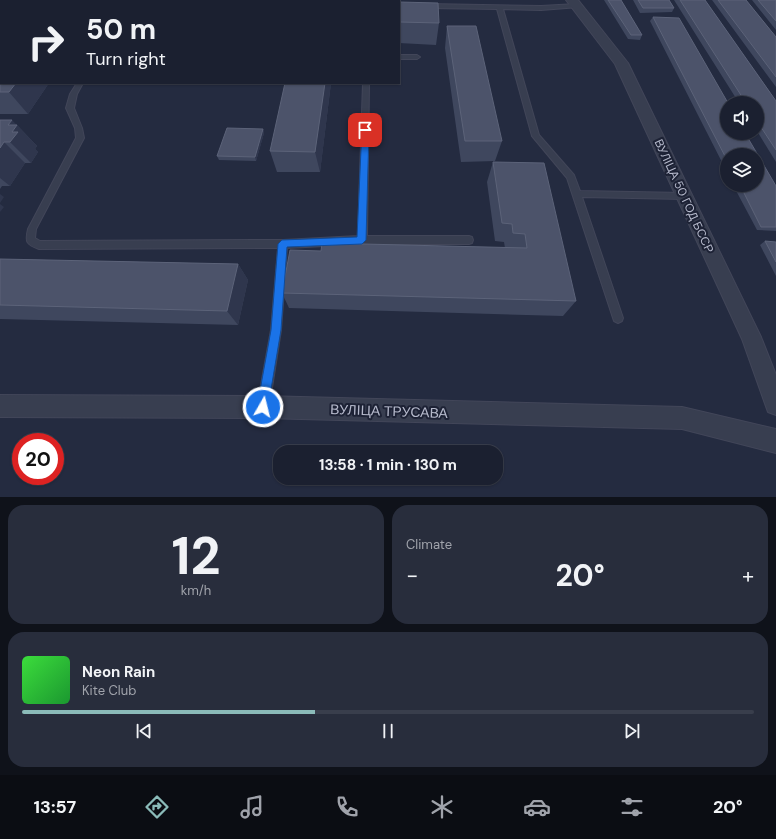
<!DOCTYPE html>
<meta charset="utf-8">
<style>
:root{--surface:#1b2030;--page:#282d3c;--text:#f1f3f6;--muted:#a0a3ab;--line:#393e4c;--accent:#8bbbb9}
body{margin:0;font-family:"DM Sans",sans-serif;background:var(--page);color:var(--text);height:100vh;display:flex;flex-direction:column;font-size:15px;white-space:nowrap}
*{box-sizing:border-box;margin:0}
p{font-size:13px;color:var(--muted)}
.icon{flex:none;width:22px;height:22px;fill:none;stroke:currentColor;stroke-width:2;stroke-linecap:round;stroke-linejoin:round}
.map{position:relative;height:497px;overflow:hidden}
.drawer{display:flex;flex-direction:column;gap:8px;padding:8px;background:#0f121a;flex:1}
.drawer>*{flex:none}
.guide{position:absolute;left:0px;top:0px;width:400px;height:84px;box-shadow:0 1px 3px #0004,0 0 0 1px var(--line);background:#1b2030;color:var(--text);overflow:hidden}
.buttons{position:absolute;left:720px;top:96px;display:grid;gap:8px}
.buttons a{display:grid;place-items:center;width:44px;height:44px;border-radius:50%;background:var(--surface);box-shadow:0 1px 3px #0004,0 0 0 1px var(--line);font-size:20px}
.speed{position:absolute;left:12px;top:433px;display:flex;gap:8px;font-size:20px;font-weight:700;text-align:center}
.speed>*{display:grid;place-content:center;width:52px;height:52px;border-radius:50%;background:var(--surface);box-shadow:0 1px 3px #0004,0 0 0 1px var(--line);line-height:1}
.speed .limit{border:6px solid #d22;background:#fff;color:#111}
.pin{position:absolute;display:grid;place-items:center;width:34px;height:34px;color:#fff;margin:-17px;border-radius:8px;box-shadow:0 2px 6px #0006}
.me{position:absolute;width:44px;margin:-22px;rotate:8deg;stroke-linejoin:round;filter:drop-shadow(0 0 3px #0008)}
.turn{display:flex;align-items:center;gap:14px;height:84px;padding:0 20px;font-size:18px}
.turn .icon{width:52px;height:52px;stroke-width:2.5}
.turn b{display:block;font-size:28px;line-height:34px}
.big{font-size:30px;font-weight:700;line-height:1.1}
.drawer .tile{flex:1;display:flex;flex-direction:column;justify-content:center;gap:6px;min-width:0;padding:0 14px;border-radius:16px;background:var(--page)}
.drawer .dial{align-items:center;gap:0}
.dial b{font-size:52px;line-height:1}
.song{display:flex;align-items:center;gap:12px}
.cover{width:48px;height:48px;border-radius:6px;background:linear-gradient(135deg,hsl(120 70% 55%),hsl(130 70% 35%))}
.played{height:4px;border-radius:2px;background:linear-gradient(90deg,var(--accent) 40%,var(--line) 40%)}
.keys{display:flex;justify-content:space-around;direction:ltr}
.heat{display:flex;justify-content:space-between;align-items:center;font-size:22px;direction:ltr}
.drawer .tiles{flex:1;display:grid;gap:8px;grid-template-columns:1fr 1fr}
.tile:last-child{grid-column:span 2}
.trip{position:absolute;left:273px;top:445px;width:230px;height:40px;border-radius:16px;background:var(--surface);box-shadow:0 1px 3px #0004,0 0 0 1px var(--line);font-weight:700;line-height:40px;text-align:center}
.tabs{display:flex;height:64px;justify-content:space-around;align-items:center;background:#0b0d13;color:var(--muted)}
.tabs .icon{width:28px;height:28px}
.tabs .on{color:var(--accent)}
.tabs b{font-size:18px;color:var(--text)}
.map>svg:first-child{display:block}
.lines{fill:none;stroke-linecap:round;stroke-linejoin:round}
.service-casing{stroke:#424659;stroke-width:2}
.minor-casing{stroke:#424659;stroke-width:2}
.service{fill:#383e50;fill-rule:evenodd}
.minor{fill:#383e50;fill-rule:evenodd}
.wall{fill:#3f475e}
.shaded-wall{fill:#2f364d}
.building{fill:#4c536a;stroke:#5c6379}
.route{fill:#1a73e8;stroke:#114b97}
.labels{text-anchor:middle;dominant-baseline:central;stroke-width:4;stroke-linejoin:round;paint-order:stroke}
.street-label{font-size:12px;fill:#b5b9cb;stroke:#1d2235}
.near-street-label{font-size:14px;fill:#b5b9cb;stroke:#1d2235}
</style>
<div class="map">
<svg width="776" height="497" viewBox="0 0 776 497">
<rect width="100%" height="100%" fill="#242b40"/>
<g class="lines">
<g class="service-casing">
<path id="service" d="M 577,4 L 580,6 L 579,7 L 541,10 L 503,9 L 539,135 L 574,175 L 580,191 L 684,193 L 688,196 L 684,199 L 582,197 L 623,318 L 622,321 L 618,323 L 614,321 L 613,318 L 567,178 L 532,136 L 497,9 L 427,8 L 424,6 L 427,4 L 541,6 Z
M 399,55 L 417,55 L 420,57 L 417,59 L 399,59 Z
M 77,83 L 83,83 L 77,94 L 74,108 L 82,128 L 84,138 L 36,229 L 35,238 L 40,241 L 283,240 L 358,236 L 363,83 L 369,83 L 367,236 L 469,236 L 472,237 L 473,240 L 472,243 L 469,244 L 362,244 L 287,248 L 281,330 L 269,407 L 267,411 L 263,413 L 259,411 L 257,407 L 271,330 L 278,248 L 39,249 C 26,244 25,242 28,229 L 76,138 L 75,128 L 66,108 L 70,94 Z"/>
</g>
<g class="minor-casing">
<path id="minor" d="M 566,0 L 578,0 L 628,63 L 761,337 L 776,375 L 776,415 L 768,412 L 742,339 L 615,64 Z
M 0,395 L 263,396 L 682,407 L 776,429 L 776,453 L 682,429 L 263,418 L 0,417 Z"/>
</g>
<use href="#service" class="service"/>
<use href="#minor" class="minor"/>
</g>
<path class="wall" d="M 46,0 L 198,0 L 197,1 L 45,1 Z
M 604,0 L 621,0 L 642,35 L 640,40 L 628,39 Z
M 633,0 L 669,0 L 674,8 L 672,12 L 640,13 Z
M 674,0 L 705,0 L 776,101 L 776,162 L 757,131 L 757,103 L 739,103 Z
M 712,0 L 746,0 L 776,37 L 776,87 Z
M 752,0 L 776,0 L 776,30 Z
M 399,2 L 439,23 L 436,45 L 399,43 Z
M 653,17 L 776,186 L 776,231 L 757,230 L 733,185 L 757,185 L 727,155 L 727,172 L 650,21 Z
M 447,26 L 502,141 L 495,161 L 461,162 L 445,48 Z
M 0,58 L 1,83 L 49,83 L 28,114 L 0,114 Z
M 331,83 L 320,172 L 277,172 L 270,151 Z
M 0,120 L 17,125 L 37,146 L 35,149 L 38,152 L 31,163 L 25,163 L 10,186 L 2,186 L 0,189 Z
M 263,129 L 264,133 L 256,161 L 219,160 L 217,156 Z
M 493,162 L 576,301 L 563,316 L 289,308 L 282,293 L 321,251 L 505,248 L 504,242 L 495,241 L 487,182 Z
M 765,241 L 776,242 L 776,276 L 760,245 Z
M 0,259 L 238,264 L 248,280 L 238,325 L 0,319 Z"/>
<path class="shaded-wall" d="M 76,0 L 87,0 L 88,1 L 76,1 Z
M 190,0 L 198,0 L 197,1 L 191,1 Z
M 16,83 L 49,83 L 28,114 L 9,92 Z
M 325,83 L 331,83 L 320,172 L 315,152 Z
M 12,120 L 37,146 L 35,149 L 38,152 L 31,163 L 10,142 L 12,132 L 8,125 Z
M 263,129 L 264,133 L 256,161 L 255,157 Z
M 4,142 L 25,163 L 10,186 L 0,178 L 0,148 Z
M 0,194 L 4,197 L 0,203 Z
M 0,204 L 4,207 L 0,212 Z
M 238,264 L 248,280 L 238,325 L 227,311 Z"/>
<path class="building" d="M 46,0 L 76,0 L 76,1 L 45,1 Z
M 608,0 L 621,0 L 642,35 L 631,35 Z
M 638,0 L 669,0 L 674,8 L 643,8 Z
M 680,0 L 705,0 L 776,101 L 776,150 L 757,121 L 757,103 L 746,103 Z
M 718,0 L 746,0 L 776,37 L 776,77 Z
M 758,0 L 776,0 L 776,21 Z
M 399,2 L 438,3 L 439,23 L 399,22 Z
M 653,17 L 679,18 L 728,103 L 727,103 L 727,133 L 745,133 L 776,186 L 776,227 L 761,227 L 740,185 L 757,185 L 757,155 L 727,155 L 727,160 Z
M 447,26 L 476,26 L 502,141 L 465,141 Z
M 1,56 L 1,83 L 16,83 L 9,92 L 0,92 L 0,58 Z
M 285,83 L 325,83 L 315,152 L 270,151 Z
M 0,120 L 12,120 L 8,125 L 17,125 L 12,132 L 18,132 L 10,142 L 4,142 L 0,148 Z
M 227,128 L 263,129 L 255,157 L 217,156 Z
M 493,162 L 544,163 L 576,301 L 282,293 L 290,250 L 321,251 L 322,243 L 527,248 L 525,234 L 513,233 L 512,224 L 502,223 Z
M 765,241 L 776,242 L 776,262 Z
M 0,259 L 238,264 L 227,311 L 0,305 Z"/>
<path class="route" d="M 362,128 L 368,128 L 369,130 L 366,240 L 362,244 L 287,247 L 281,330 L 268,407 L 267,411 L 263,413 L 259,411 L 257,407 L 271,330 L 278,244 L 282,240 L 357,237 Z"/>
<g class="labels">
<g class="street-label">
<text transform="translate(684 196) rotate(65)">ВУЛІЦА 50 ГОД БССР</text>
</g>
<g class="near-street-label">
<text transform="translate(389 411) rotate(2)">ВУЛІЦА ТРУСАВА</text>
</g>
</g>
</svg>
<div class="buttons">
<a><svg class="icon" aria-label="sound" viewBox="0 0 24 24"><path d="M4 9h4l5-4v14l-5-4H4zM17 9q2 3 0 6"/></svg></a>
<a><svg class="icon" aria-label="layers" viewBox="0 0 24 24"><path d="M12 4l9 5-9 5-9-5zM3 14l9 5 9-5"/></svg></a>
</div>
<div class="speed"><div class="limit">20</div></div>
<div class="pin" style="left:365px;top:130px;background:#d93025"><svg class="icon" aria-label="arrive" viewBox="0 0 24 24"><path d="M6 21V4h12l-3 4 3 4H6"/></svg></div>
<svg class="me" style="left:263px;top:407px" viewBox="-20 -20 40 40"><circle r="17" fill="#1a73e8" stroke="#fff" stroke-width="3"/><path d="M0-11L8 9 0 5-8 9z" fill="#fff"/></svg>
<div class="trip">13:58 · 1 min · 130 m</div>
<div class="guide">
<div class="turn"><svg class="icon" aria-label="right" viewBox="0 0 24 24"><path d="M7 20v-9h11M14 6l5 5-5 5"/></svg><div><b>50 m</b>Turn right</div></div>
</div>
</div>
<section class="drawer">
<div class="tiles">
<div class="tile dial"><b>12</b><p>km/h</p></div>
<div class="tile"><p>Climate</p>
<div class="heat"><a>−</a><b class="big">20°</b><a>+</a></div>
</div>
<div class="tile">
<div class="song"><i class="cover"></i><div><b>Neon Rain</b><p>Kite Club</p></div></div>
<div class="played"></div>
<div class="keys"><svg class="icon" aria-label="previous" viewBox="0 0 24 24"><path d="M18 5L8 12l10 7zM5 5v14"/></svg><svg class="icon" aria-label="pause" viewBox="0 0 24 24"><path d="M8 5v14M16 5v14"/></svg><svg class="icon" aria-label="next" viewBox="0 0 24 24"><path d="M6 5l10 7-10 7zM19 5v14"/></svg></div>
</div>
</div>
</section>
<nav class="tabs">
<b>13:57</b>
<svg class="icon on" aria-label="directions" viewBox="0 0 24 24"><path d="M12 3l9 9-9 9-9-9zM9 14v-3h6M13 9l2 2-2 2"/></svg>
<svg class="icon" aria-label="music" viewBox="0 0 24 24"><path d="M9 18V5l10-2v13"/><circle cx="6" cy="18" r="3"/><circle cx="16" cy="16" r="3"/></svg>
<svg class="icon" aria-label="phone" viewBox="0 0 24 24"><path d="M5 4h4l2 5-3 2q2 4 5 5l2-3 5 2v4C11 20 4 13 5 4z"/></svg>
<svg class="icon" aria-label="climate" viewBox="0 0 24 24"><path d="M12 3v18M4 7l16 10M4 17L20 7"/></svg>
<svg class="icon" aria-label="car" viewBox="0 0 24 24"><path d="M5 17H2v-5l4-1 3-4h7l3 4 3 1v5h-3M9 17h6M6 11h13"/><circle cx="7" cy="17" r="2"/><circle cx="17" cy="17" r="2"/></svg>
<svg class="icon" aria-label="filters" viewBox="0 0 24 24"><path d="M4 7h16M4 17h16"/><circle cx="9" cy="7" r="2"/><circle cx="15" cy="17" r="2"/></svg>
<b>20°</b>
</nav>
